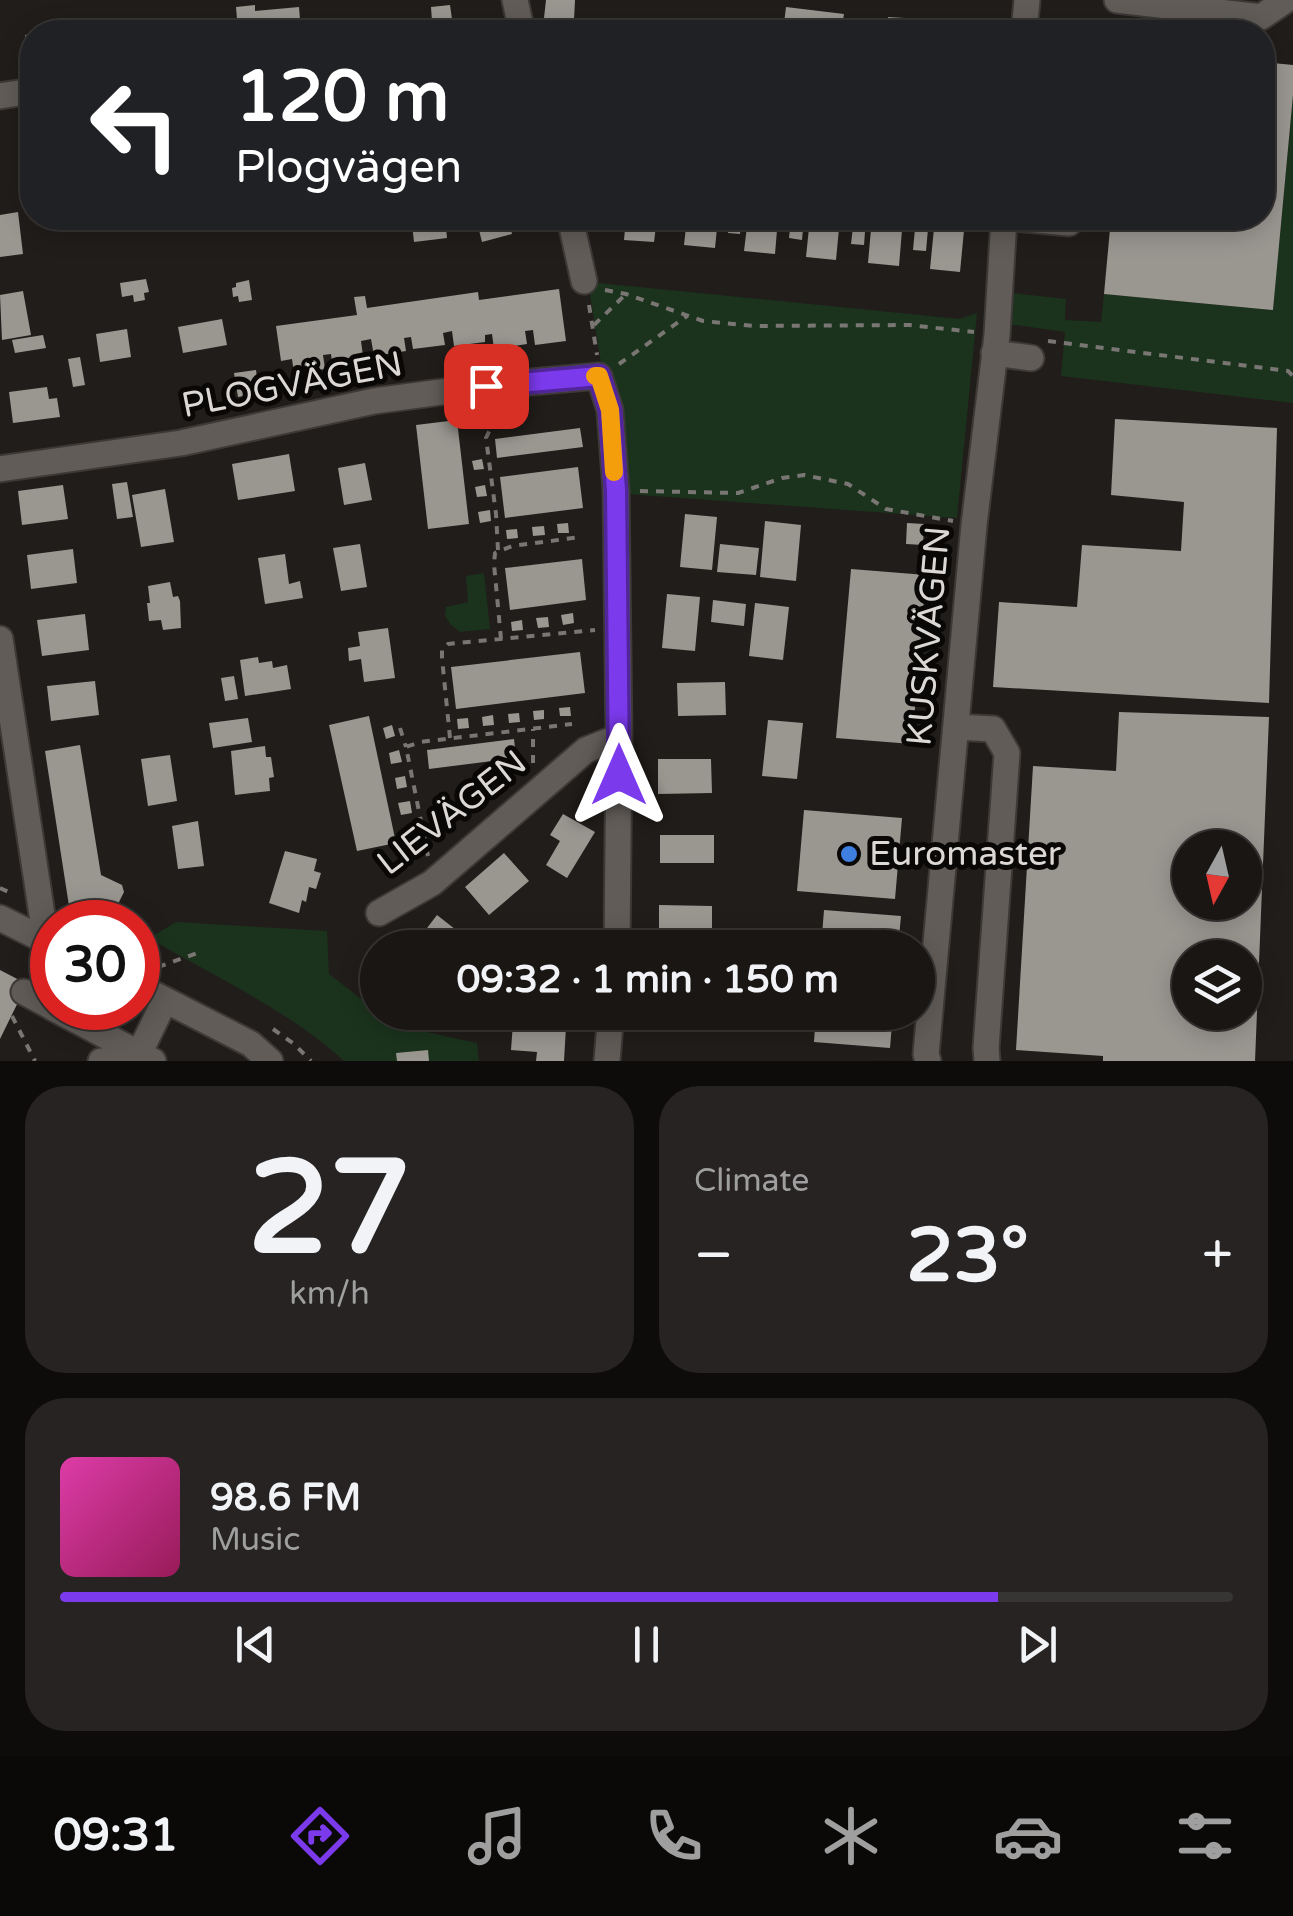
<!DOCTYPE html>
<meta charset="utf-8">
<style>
:root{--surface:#191614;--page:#262322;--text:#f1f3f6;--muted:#9f9fa0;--line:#373534;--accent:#7c3aed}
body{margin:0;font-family:"Varela Round",sans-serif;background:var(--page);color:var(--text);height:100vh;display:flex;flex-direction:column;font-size:38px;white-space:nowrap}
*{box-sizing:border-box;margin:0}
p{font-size:32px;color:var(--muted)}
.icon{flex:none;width:55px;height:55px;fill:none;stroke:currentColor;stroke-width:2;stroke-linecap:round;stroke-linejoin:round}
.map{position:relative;height:1061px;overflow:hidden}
.drawer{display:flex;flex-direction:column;gap:25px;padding:25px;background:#0e0c0b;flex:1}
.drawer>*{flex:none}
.guide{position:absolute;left:20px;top:20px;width:1255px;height:210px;border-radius:40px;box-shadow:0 5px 25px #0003,0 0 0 2px var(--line);background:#202124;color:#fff;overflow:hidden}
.needle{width:65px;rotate:188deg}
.buttons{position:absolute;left:1172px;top:830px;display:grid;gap:20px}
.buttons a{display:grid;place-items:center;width:90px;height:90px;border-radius:50%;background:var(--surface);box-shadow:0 5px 25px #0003,0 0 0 2px var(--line);font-size:50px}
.speed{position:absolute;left:30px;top:900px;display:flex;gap:20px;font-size:50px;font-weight:700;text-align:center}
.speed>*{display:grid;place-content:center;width:130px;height:130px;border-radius:50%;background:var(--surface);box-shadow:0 5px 25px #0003,0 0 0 2px var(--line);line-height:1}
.speed .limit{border:15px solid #d22;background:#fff;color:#111}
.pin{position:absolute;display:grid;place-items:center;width:85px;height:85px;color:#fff;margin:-42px;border-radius:20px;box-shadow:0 5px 15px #0006}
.me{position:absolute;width:110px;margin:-55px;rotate:0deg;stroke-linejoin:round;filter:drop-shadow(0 0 8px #0008)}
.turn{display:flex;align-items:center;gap:35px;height:210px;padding:0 50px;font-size:45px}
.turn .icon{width:130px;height:130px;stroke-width:2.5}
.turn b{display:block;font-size:70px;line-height:85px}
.big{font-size:75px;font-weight:700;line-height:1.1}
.drawer .tile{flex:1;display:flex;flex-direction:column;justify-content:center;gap:15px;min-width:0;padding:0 35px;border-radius:40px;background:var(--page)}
.drawer .dial{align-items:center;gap:0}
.dial b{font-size:130px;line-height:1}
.song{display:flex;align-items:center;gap:30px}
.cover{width:120px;height:120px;border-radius:15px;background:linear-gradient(135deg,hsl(320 70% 55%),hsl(330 70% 35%))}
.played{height:10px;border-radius:5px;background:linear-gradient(90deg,var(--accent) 80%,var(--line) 80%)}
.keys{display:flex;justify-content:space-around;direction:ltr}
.heat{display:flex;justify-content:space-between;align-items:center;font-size:55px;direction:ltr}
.drawer .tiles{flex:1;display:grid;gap:25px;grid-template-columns:1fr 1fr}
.tile:last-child{grid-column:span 2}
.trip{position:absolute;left:360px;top:930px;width:575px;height:100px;border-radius:50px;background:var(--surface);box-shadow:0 5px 25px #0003,0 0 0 2px var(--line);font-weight:700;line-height:100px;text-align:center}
.tabs{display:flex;height:160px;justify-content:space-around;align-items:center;background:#0a0908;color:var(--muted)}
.tabs .icon{width:70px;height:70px}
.tabs .active{color:var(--accent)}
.tabs b{font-size:45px;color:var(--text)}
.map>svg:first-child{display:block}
.green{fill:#1b331d}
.building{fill:#9a9791;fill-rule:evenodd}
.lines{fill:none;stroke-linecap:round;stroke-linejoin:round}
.minor-casing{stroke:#3c3937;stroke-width:29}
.path{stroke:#797673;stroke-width:4;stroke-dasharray:8 8;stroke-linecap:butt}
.minor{stroke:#615c58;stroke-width:25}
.route-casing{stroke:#51269a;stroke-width:25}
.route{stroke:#7c3aed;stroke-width:18}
.slow{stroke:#f59e0b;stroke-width:18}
.shop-dot{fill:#3f7fe0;stroke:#090806;stroke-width:4}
.labels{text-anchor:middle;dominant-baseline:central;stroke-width:10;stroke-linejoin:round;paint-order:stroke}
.street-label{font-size:35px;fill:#dbd8d6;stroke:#090806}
.poi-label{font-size:35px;fill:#dbd8d6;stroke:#090806;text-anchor:start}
</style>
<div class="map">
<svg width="1293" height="1061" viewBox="0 0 1293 1061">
<rect width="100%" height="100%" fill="#211d1a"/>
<path class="green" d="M 1293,95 L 1293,403 L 1061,376 L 1065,332 L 1008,324 L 1011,293 L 1066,299 L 1065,320 L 1101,322 L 1104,294 L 1273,310 Z
M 588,282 L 959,319 L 977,313 L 957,518 L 627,494 L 618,396 L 601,363 Z
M 484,573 L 490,629 L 460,632 L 451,625 L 445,616 L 446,607 L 468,602 L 466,576 Z
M 176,922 L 327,931 L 329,974 L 395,1025 L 477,1043 L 479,1061 L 344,1061 C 293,1013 210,974 149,938 Z"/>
<path class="building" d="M 546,0 L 575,0 L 574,20 L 544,18 Z
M 255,5 L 255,11 L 299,7 L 301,32 L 257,32 L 257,29 L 238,31 L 236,7 Z
M 450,5 L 452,19 L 432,21 L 431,7 Z
M 786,7 L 844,14 L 841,32 L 783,32 Z
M 888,17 L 905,18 L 904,32 L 886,32 Z
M 932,20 L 980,25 L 979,32 L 932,32 Z
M 394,22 L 395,32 L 361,32 L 360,26 Z
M 32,34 L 32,67 L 30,67 L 25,35 Z
M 1262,62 L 1293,65 L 1293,95 L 1273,310 L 1104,294 L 1111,218 L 1262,218 Z
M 18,212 L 23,254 L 0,257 L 0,215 Z
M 380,218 L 445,218 L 447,238 L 414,242 L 412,224 L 381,227 Z
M 476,218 L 508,218 L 512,234 L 482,242 Z
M 626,218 L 657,218 L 654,242 L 624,240 Z
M 668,218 L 681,218 L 680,228 L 668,227 Z
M 687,218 L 718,218 L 715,248 L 684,245 Z
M 729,218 L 742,218 L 740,234 L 728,233 Z
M 748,218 L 778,218 L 775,254 L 744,251 Z
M 791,218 L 804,218 L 802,240 L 789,238 Z
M 810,218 L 840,218 L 836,260 L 806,257 Z
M 854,218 L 866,218 L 864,245 L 851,244 Z
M 872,218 L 903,218 L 899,266 L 868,263 Z
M 916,218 L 929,218 L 926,251 L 913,250 Z
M 935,218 L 965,220 L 960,272 L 930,269 Z
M 146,279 L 149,292 L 144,293 L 145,300 L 134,302 L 133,295 L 122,297 L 120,283 Z
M 249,280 L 252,300 L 239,302 L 238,296 L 233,297 L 232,288 L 236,287 L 236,283 Z
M 559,289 L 566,341 L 535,345 L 533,330 L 525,331 L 527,344 L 494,349 L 492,334 L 485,335 L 485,342 L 454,346 L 452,331 L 443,333 L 445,345 L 413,349 L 411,337 L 404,338 L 406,351 L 374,356 L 371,339 L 361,341 L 364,364 L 333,368 L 331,354 L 323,355 L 325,369 L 294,373 L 292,359 L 281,361 L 276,326 L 357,315 L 354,297 L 365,296 L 367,308 L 478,292 L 479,300 Z
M 23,291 L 31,335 L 2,340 L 0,295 Z
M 222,319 L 227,345 L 183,353 L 178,327 Z
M 127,329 L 131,357 L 100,362 L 96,334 Z
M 43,335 L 46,348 L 15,353 L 12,340 Z
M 80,357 L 85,385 L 73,387 L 68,359 Z
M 256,370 L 259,393 L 238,397 L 234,373 Z
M 47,387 L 49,399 L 57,398 L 60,417 L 13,423 L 9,392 Z
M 1115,419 L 1277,428 L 1269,703 L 993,687 L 999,602 L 1077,607 L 1082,545 L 1181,551 L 1184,502 L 1111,495 Z
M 457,420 L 469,524 L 428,529 L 416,425 Z
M 580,428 L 583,447 L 497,458 L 495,439 Z
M 289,454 L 295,491 L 238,500 L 232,464 Z
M 482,459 L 484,469 L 474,470 L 472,461 Z
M 365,463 L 372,500 L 344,505 L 338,468 Z
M 578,467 L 583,508 L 505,518 L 500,477 Z
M 127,482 L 133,517 L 117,519 L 112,484 Z
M 63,485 L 68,519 L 22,525 L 18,491 Z
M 485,485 L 487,496 L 477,497 L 475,487 Z
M 165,489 L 174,542 L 141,547 L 132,495 Z
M 490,510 L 491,521 L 480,523 L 478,512 Z
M 685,514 L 717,517 L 712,570 L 680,567 Z
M 765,521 L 801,525 L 796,581 L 760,577 Z
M 568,523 L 569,533 L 558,533 L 557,524 Z
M 907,523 L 924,524 L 923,545 L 906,544 Z
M 544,526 L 545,535 L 533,536 L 532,527 Z
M 517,529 L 518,538 L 507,539 L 506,530 Z
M 360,544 L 367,587 L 341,591 L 333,548 Z
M 720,544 L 759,548 L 756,575 L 717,572 Z
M 73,549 L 77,583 L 31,589 L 27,555 Z
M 285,554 L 289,584 L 300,581 L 303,598 L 265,604 L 258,558 Z
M 582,559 L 586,600 L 510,610 L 505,568 Z
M 851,569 L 926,575 L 912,744 L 836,738 Z
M 170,582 L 173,597 L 178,596 L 180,601 L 181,628 L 163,630 L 161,620 L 149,621 L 147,603 L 150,603 L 148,586 Z
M 667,594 L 700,597 L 695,651 L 662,648 Z
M 713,600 L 746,604 L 744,626 L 711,622 Z
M 755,603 L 789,607 L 783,660 L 749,656 Z
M 573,613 L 574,623 L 563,625 L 561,615 Z
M 85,614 L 89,650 L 42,656 L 37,620 Z
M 548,617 L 549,627 L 538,628 L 536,618 Z
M 522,620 L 523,630 L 512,631 L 511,622 Z
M 388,628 L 395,678 L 364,682 L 361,659 L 349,661 L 348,648 L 360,646 L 358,632 Z
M 580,652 L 585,693 L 456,709 L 451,667 Z
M 258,657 L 259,663 L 272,661 L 273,668 L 287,665 L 291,689 L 245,696 L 240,660 Z
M 234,676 L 238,699 L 225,701 L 221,678 Z
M 95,681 L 99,715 L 51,721 L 47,686 Z
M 725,682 L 726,715 L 678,716 L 677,683 Z
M 570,707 L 571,716 L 560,716 L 559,708 Z
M 544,710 L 544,719 L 534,720 L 533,711 Z
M 1119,712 L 1269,717 L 1255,1061 L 1103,1061 L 1103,1056 L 1016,1050 L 1033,766 L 1116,771 ZM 1190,848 L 1245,848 L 1245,902 L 1190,902 ZM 1190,958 L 1245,958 L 1245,1012 L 1190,1012 Z
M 519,713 L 520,722 L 509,723 L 508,714 Z
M 493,715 L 494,725 L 483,726 L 482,717 Z
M 369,716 L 396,843 L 357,851 L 329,725 Z
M 248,718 L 252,742 L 213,748 L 209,723 Z
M 468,718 L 469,728 L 458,729 L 457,719 Z
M 768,720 L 803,723 L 797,779 L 762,776 Z
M 392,725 L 395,736 L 386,739 L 383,728 Z
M 514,739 L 516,758 L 429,769 L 427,750 Z
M 80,745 L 101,875 L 122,885 L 124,892 L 111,918 L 93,909 L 89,916 L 69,906 L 45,751 Z
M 265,746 L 266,757 L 271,757 L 274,777 L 269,778 L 270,791 L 235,795 L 231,751 Z
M 399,750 L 402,762 L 391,764 L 389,753 Z
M 170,755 L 177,801 L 148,806 L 141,759 Z
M 658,759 L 711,759 L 712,793 L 658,794 Z
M 405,776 L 407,787 L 397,789 L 395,778 Z
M 410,801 L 412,813 L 401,815 L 398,803 Z
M 804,810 L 902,818 L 895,899 L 797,891 Z
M 563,814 L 595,832 L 567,878 L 546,865 L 560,841 L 550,835 Z
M 198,821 L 204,866 L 178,869 L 172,826 Z
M 660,835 L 714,835 L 714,863 L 660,863 Z
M 285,851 L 317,859 L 314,871 L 321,873 L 316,889 L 309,887 L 306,902 L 302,900 L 299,913 L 269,903 Z
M 504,853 L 529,881 L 489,915 L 465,887 Z
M 659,905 L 712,906 L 712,936 L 659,935 Z
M 824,910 L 901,916 L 898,948 L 821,948 Z
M 437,915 L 460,933 L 448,948 L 408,948 L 406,946 L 419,928 L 424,932 Z
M 0,970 L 27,984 L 0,1039 Z
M 697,1012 L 727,1012 L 728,1017 L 698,1021 Z
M 816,1012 L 893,1012 L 890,1048 L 814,1042 Z
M 513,1023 L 566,1027 L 564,1061 L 536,1061 L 537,1052 L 511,1050 Z
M 428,1050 L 429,1061 L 397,1061 L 396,1053 Z"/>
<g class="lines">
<g class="minor-casing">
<path id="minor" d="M 515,0 L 522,32
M 1117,0 L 1261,17 L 1286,0
M 1024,32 L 1027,0
M 0,96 L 32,91
M 570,218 L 584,281
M 1015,218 L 1069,223 L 1071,218
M 994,353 L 1031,358
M 0,469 L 181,443 L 374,401 L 486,386 L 599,376 L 610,410 L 616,490 L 619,737 L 617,948
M 0,639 L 46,941
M 957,727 L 993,729 L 1007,753 L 986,1048 L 987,1061
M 379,913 L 432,883 L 586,750 L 619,737
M 0,918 L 52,944
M 138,986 L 251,1044 L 270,1061
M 24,992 L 52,1007
M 53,1008 L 153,1061
M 101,1061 L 139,1054 L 165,1000
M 607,1061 L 611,1012
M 928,1061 L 926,1054 L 974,525 L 997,335 L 1004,218"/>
</g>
<path class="path" d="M 605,290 L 626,294 L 703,321 L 754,326 L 909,325 L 974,332
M 589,305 L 597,355
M 594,325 L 626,294
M 1048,341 L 1288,371 L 1293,376
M 619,364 L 687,316
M 496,417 L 486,438 L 496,514 L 498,550
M 640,491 L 738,493 L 782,478 L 804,475 L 848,484 L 886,509 L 953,521
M 501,639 L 494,564 L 495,553 L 512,546 L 581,537
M 400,728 L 406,747
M 450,738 L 442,658 L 442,649 L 448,644 L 595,630
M 533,763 L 533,729
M 428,856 L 406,747 L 420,742 L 572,724
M 0,888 L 13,894
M 138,956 L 150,963
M 158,967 L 203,951
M 12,1016 L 35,1061
M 273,1029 L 294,1044 L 311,1061"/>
<use href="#minor" class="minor"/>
</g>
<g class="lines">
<g class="route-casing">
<path id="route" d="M 486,386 L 599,376 L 610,410 L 616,490 L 619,775"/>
</g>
<use href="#route" class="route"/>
<path class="slow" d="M 595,376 L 599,376 L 610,410 L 614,472"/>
</g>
<circle class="shop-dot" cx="849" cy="854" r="10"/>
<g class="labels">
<g class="street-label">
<text transform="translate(292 385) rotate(-11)">PLOGVÄGEN</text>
<text transform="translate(929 636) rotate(-85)">KUSKVÄGEN</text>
<text transform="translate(452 813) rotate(-38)">LIEVÄGEN</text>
</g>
<g class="poi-label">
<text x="869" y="854">Euromaster</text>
</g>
</g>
</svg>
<div class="buttons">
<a><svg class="needle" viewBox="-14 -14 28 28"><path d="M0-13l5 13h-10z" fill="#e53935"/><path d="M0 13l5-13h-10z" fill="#9f9fa0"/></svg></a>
<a><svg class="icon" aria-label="layers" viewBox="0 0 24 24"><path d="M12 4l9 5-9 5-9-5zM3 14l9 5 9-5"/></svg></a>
</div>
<div class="speed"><div class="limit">30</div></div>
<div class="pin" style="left:486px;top:386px;background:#d93025"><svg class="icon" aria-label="arrive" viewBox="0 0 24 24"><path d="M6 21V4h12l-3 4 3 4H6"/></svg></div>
<svg class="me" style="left:619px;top:775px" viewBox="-20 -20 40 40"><path d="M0-17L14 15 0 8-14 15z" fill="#7c3aed" stroke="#fff" stroke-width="4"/></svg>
<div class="trip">09:32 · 1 min · 150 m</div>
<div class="guide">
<div class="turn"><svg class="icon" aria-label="left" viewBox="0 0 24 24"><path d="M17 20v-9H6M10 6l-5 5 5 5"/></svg><div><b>120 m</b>Plogvägen</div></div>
</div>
</div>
<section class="drawer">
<div class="tiles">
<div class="tile dial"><b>27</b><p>km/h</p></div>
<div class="tile"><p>Climate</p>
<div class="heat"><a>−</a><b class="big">23°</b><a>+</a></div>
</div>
<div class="tile">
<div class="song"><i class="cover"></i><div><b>98.6 FM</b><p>Music</p></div></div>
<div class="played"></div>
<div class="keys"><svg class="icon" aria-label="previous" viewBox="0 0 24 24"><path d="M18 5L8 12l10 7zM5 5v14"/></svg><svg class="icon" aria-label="pause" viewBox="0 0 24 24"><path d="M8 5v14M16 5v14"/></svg><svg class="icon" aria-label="next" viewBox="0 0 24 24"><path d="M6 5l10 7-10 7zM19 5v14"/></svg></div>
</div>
</div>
</section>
<nav class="tabs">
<b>09:31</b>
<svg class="icon active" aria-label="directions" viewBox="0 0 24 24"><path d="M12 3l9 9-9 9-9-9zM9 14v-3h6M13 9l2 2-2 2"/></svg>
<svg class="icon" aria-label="music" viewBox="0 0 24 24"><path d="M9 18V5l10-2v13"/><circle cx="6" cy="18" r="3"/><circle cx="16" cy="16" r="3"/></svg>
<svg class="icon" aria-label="phone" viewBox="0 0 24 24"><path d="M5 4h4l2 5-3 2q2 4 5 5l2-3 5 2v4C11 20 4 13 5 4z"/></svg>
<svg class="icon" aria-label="climate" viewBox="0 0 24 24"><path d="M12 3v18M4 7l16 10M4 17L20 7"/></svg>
<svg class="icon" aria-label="car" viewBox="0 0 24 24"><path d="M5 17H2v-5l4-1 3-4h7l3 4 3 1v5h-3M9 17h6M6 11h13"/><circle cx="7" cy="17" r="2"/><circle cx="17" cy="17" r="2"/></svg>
<svg class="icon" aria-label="filters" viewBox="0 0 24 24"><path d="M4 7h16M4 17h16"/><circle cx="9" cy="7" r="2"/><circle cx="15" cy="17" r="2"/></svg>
</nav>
